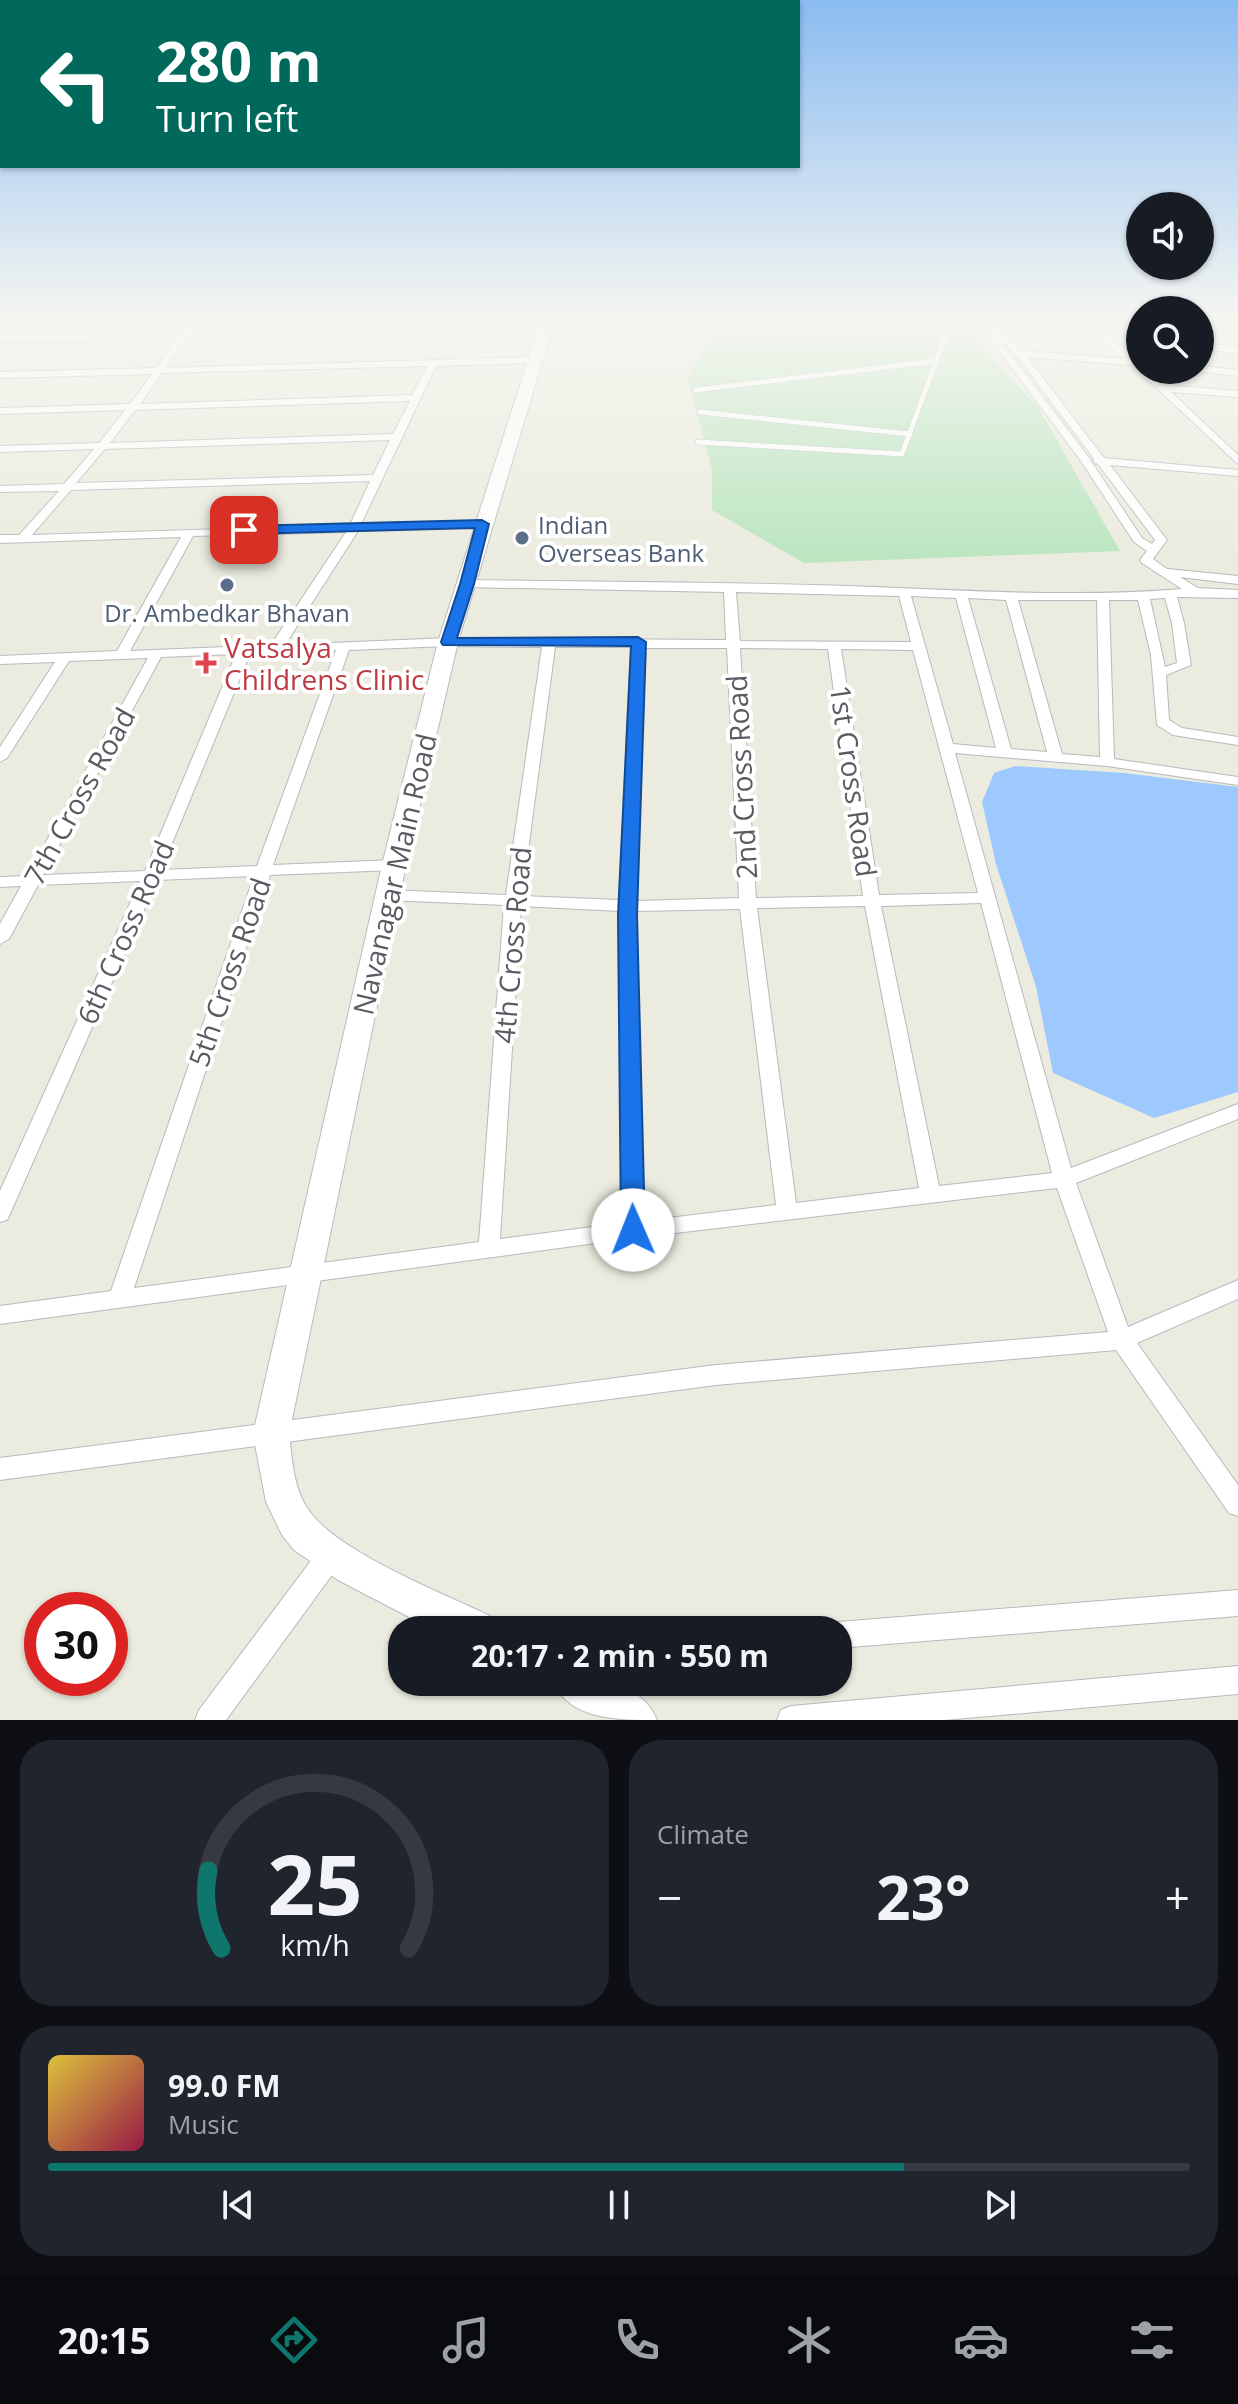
<!DOCTYPE html>
<meta charset="utf-8">
<style>
:root{--surface:#171b24;--page:#20242c;--text:#f1f3f6;--muted:#9ea1a6;--line:#363941;--accent:#0f766e}
body{margin:0;font-family:"Open Sans",sans-serif;background:var(--page);color:var(--text);height:100vh;display:flex;flex-direction:column;font-size:30px;white-space:nowrap}
*{box-sizing:border-box;margin:0}
p{font-size:26px;color:var(--muted)}
.icon{flex:none;width:44px;height:44px;fill:none;stroke:currentColor;stroke-width:2;stroke-linecap:round;stroke-linejoin:round}
.map{position:relative;height:1720px;overflow:hidden}
.side{display:flex;flex-direction:column;gap:20px;padding:20px;background:#0d0f14;flex:1}
.side>*{flex:none}
.guide{position:absolute;left:0px;top:0px;width:800px;height:168px;box-shadow:0 2px 6px #0004;background:#00695c;color:#fff;overflow:hidden}
.buttons{position:absolute;left:1126px;top:192px;display:grid;gap:16px}
.buttons a{display:grid;place-items:center;width:88px;height:88px;border-radius:50%;background:var(--surface);box-shadow:0 2px 6px #0004;font-size:40px}
.speed{position:absolute;left:24px;top:1592px;display:flex;gap:16px;font-size:40px;font-weight:700;text-align:center}
.speed>*{display:grid;place-content:center;width:104px;height:104px;border-radius:50%;background:var(--surface);box-shadow:0 2px 6px #0004;line-height:1}
.speed .limit{border:12px solid #d22;background:#fff;color:#111}
.pin{position:absolute;display:grid;place-items:center;width:68px;height:68px;color:#fff;margin:-34px;border-radius:16px;box-shadow:0 4px 12px #0006}
.me{position:absolute;width:88px;margin:-44px;rotate:359deg;stroke-linejoin:round;filter:drop-shadow(0 0 6px #0008)}
.turn{display:flex;align-items:center;gap:28px;height:168px;padding:0 24px;font-size:36px}
.turn .icon{width:104px;height:104px;stroke-width:2.5}
.turn b{display:block;font-size:56px;line-height:68px}
.big{font-size:60px;font-weight:700;line-height:1.1}
.side .tile{flex:1;display:flex;flex-direction:column;justify-content:center;gap:12px;min-width:0;padding:0 28px;border-radius:32px;background:var(--page)}
.side .dial{align-items:center;gap:0}
.dial svg{height:208px;overflow:visible;fill:none;stroke:var(--line);stroke-width:7;stroke-linecap:round;text-anchor:middle}
.dial text{fill:var(--text);stroke:none}
.song{display:flex;align-items:center;gap:24px}
.cover{width:96px;height:96px;border-radius:12px;background:linear-gradient(135deg,hsl(50 70% 55%),hsl(340 70% 35%))}
.played{height:8px;border-radius:4px;background:linear-gradient(90deg,var(--accent) 75%,var(--line) 75%)}
.keys{display:flex;justify-content:space-around;direction:ltr}
.heat{display:flex;justify-content:space-between;align-items:center;font-size:44px;direction:ltr}
.side .tiles{flex:1;display:grid;gap:20px;grid-template-columns:1fr 1fr}
.tile:last-child{grid-column:span 2}
.trip{position:absolute;left:388px;top:1616px;width:464px;height:80px;border-radius:32px;background:var(--surface);box-shadow:0 2px 6px #0004;font-weight:700;line-height:80px;text-align:center}
.tabs{display:flex;height:128px;justify-content:space-around;align-items:center;background:#090b0e;color:var(--muted)}
.tabs .icon{width:56px;height:56px}
.tabs .active{color:var(--accent)}
.tabs b{font-size:36px;color:var(--text)}
.map>svg:first-child{display:block}
.green{fill:#bae5bf}
.water{fill:#9dc9ff}
.lines{fill:none;stroke-linecap:round;stroke-linejoin:round}
.service-casing{stroke:#b7b9bf;stroke-width:6}
.minor-casing{stroke:#b7b9bf;stroke-width:2}
.secondary-casing{stroke:#b8bbc2;stroke-width:2}
.service{stroke:#fff;stroke-width:5}
.minor{fill:#fff;fill-rule:evenodd}
.secondary{fill:#fff;fill-rule:evenodd}
.route{fill:#1a73e8;stroke:#114b97;stroke-width:2}
.service-dot{fill:#5c6f8a;stroke:#fff;stroke-width:3}
.health-dot{fill:#e0444e;stroke:#fff;stroke-width:3}
.labels{text-anchor:middle;dominant-baseline:central;stroke-width:8;stroke-linejoin:round;paint-order:stroke}
.far-service-label{font-size:24px;fill:#4e5e75;stroke:#fff;text-anchor:start}
.health-label{font-size:28px;fill:#be3a42;stroke:#fff;text-anchor:start}
.street-label{font-size:28px;fill:#585b61;stroke:#fff}
</style>
<div class="map">
<svg width="1238" height="1720" viewBox="0 0 1238 1720">
<rect width="100%" height="100%" fill="#ecebdf"/>
<path class="green" d="M 826,322 L 959,322 L 1038,407 L 1120,551 L 804,563 L 712,510 L 712,469 L 688,380 L 705,343 L 711,338 Z"/>
<path class="water" d="M 1015,766 L 1124,773 L 1238,787 L 1238,1092 L 1154,1118 L 1053,1073 L 1036,987 L 996,864 L 982,802 L 994,773 Z"/>
<g class="lines">
<g class="service-casing">
<path id="service" d="M 678,322 L 693,325 L 719,322
M 828,322 L 862,322
M 695,390 L 936,361
M 700,412 L 910,434
M 698,442 L 902,454 L 948,329 L 942,322"/>
</g>
<g class="minor-casing">
<path id="minor" d="M 971,322 L 980,322 L 993,331 L 985,322 L 1093,326 L 1106,335 L 1140,338 L 1140,344 L 1114,341 L 1140,361 L 1140,370 L 1148,370 L 1165,385 L 1238,391 L 1238,397 L 1171,392 L 1238,455 L 1238,464 L 1132,365 L 1027,357 L 1104,458 L 1238,470 L 1238,476 L 1110,465 L 1167,540 L 1153,559 L 1167,569 L 1238,576 L 1238,584 L 1180,577 L 1198,588 L 1238,590 L 1238,598 L 1177,597 L 1184,623 L 1191,665 L 1166,675 L 1169,720 L 1182,728 L 1238,737 L 1238,745 L 1173,735 L 1157,725 L 1151,655 L 1138,600 L 1109,600 L 1114,759 L 1238,777 L 1238,785 L 1107,766 L 955,753 L 1071,1168 L 1238,1104 L 1238,1119 L 1076,1183 L 1128,1327 L 1238,1280 L 1238,1299 L 1137,1343 L 1238,1485 L 1238,1516 L 1229,1513 L 1116,1350 L 716,1385 L 0,1480 L 0,1458 L 716,1365 L 1108,1332 L 1057,1188 L 633,1238 L 0,1324 L 0,1306 L 111,1291 L 254,876 L 157,880 L 10,1214 L 7,1220 L 0,1222 L 0,1191 L 140,881 L 38,885 L 9,939 L 0,944 L 0,924 L 21,886 L 0,887 L 0,877 L 27,876 L 148,658 L 69,661 L 7,758 L 0,762 L 0,747 L 55,662 L 0,664 L 0,656 L 117,651 L 181,537 L 0,543 L 0,535 L 19,535 L 59,491 L 0,492 L 0,486 L 64,484 L 94,449 L 0,452 L 0,446 L 99,443 L 125,410 L 0,414 L 0,408 L 130,404 L 152,374 L 0,378 L 0,372 L 156,368 L 177,337 L 0,342 L 0,336 L 181,332 L 188,325 L 192,328 L 190,332 L 548,324 L 548,328 L 545,329 L 186,337 L 166,368 L 536,357 L 541,360 L 536,363 L 436,366 L 361,524 L 482,521 L 488,524 L 482,527 L 358,531 L 285,645 L 448,638 L 726,640 L 724,592 L 463,587 L 461,584 L 467,580 C 594,582 722,582 849,586 C 960,590 1072,598 1182,589 L 1142,563 L 1140,560 L 1147,551 L 1134,542 L 1081,461 L 988,336 ZM 999,327 L 1091,332 L 1125,359 L 1022,351 ZM 995,334 L 1012,351 L 1010,353 ZM 1011,355 L 1017,356 L 1094,459 L 1094,463 L 1098,464 L 1155,540 L 1152,544 L 1142,538 L 1089,458 ZM 427,366 L 412,395 L 140,404 L 162,373 ZM 410,401 L 393,434 L 110,443 L 135,410 ZM 390,440 L 373,475 L 76,483 L 105,449 ZM 370,481 L 350,525 L 32,535 L 71,490 ZM 346,532 L 271,645 L 130,651 L 193,536 ZM 736,592 L 899,596 L 911,642 L 740,641 ZM 911,596 L 956,598 L 996,748 L 953,744 ZM 968,598 L 1006,600 L 1047,752 L 1011,749 ZM 1165,598 L 1172,623 L 1177,663 L 1165,667 L 1150,599 ZM 1018,600 L 1097,600 L 1100,757 L 1062,754 ZM 448,646 L 542,647 L 506,895 L 388,890 L 380,895 L 388,900 L 504,905 L 479,1242 L 134,1288 L 270,875 L 394,870 L 402,865 L 394,860 L 273,865 L 349,650 ZM 555,647 L 631,647 L 619,900 L 522,896 ZM 644,648 L 727,648 L 739,898 L 636,901 ZM 740,648 L 828,649 L 863,896 L 756,898 ZM 841,649 L 913,650 L 978,893 L 879,895 ZM 336,650 L 257,866 L 161,870 L 250,654 ZM 236,654 L 145,871 L 43,875 L 161,657 ZM 981,903 L 1052,1173 L 939,1186 L 881,906 ZM 521,906 L 619,911 L 622,1223 L 500,1239 ZM 865,906 L 919,1188 L 796,1203 L 757,908 ZM 740,909 L 776,1205 L 643,1221 L 636,911 Z
M 1200,343 L 1238,347 L 1238,353 L 1200,349 Z
M 1200,366 L 1238,370 L 1238,376 L 1197,371 L 1200,370 Z
M 331,1543 L 340,1546 L 344,1555 L 340,1564 L 226,1720 L 195,1720 L 199,1710 L 322,1546 Z
M 1238,1590 L 1238,1616 L 838,1648 L 838,1630 L 827,1630 L 829,1626 L 838,1622 Z
M 1238,1666 L 1238,1694 L 944,1720 L 777,1720 L 781,1710 L 791,1706 Z"/>
</g>
<g class="secondary-casing">
<path id="secondary" d="M 540,322 L 554,322 L 458,642 L 406,865 L 289,1434 C 292,1457 293,1485 306,1506 C 331,1550 443,1593 490,1616 L 496,1630 L 434,1630 L 338,1580 L 294,1550 L 282,1535 L 266,1502 L 253,1434 L 382,865 L 438,642 Z
M 553,1682 C 591,1682 639,1677 657,1720 C 618,1720 570,1720 553,1682 Z"/>
</g>
<use href="#service" class="service"/>
<use href="#minor" class="minor"/>
<use href="#secondary" class="secondary"/>
</g>
<linearGradient id="sky" x2="0" y2="1"><stop stop-color="#8abcf1"/><stop offset="0.57" stop-color="#f6f6f1"/><stop offset="1" stop-color="#f6f6f1" stop-opacity="0"/></linearGradient>
<rect width="1238" height="562" fill="url(#sky)"/>
<path class="route" d="M 482,520 L 489,524 L 474,584 L 457,638 L 638,637 L 646,642 L 637,915 L 645,1230 L 642,1236 L 633,1239 L 625,1236 L 621,1230 L 618,915 L 631,646 L 443,645 L 441,642 L 460,584 L 475,528 L 244,534 L 238,530 L 244,526 Z"/>
<g class="service-dot">
<circle cx="522" cy="538" r="8"/>
<circle cx="227" cy="585" r="8"/>
</g>
<path class="health-dot" d="M202 651h8v8h8v8h-8v8h-8v-8h-8v-8h8z"/>
<g class="labels">
<g class="far-service-label">
<text x="538" y="524">Indian<tspan x="538" dy="28">Overseas Bank</tspan></text>
<text x="227" y="612" text-anchor="middle">Dr. Ambedkar Bhavan</text>
</g>
<g class="health-label">
<text x="224" y="647">Vatsalya<tspan x="224" dy="32">Childrens Clinic</tspan></text>
</g>
<g class="street-label">
<text transform="translate(741 777) rotate(-93)">2nd Cross Road</text>
<text transform="translate(854 781) rotate(82)">1st Cross Road</text>
<text transform="translate(79 796) rotate(-61)">7th Cross Road</text>
<text transform="translate(394 874) rotate(-77)">Navanagar Main Road</text>
<text transform="translate(125 932) rotate(-66)">6th Cross Road</text>
<text transform="translate(512 945) rotate(-85)">4th Cross Road</text>
<text transform="translate(229 972) rotate(-71)">5th Cross Road</text>
</g>
</g>
</svg>
<div class="buttons">
<a><svg class="icon" aria-label="sound" viewBox="0 0 24 24"><path d="M4 9h4l5-4v14l-5-4H4zM17 9q2 3 0 6"/></svg></a>
<a><svg class="icon" aria-label="search" viewBox="0 0 24 24"><circle cx="10" cy="10" r="6"/><path d="M15 15l6 6"/></svg></a>
</div>
<div class="speed"><div class="limit">30</div></div>
<div class="pin" style="left:244px;top:530px;background:#d93025"><svg class="icon" aria-label="arrive" viewBox="0 0 24 24"><path d="M6 21V4h12l-3 4 3 4H6"/></svg></div>
<svg class="me" style="left:633px;top:1230px" viewBox="-20 -20 40 40"><circle r="19" fill="#fff"/><path d="M0-13L10 11 0 6-10 11z" fill="#1a73e8"/></svg>
<div class="trip">20:17 · 2 min · 550 m</div>
<div class="guide">
<div class="turn"><svg class="icon" aria-label="left" viewBox="0 0 24 24"><path d="M17 20v-9H6M10 6l-5 5 5 5"/></svg><div><b>280 m</b>Turn left</div></div>
</div>
</div>
<section class="side">
<div class="tiles">
<div class="tile dial"><svg viewBox="0 0 100 80">
<path d="M14 69A42 42 0 1 1 86 69"/>
<path d="M14 69A42 42 0 0 1 9 39" stroke="#0f766e"/>
<text x="50" y="56" font-size="32" font-weight="700">25</text>
<text x="50" y="72" font-size="11">km/h</text>
</svg></div>
<div class="tile"><p>Climate</p>
<div class="heat"><a>−</a><b class="big">23°</b><a>+</a></div>
</div>
<div class="tile">
<div class="song"><i class="cover"></i><div><b>99.0 FM</b><p>Music</p></div></div>
<div class="played"></div>
<div class="keys"><svg class="icon" aria-label="previous" viewBox="0 0 24 24"><path d="M18 5L8 12l10 7zM5 5v14"/></svg><svg class="icon" aria-label="pause" viewBox="0 0 24 24"><path d="M8 5v14M16 5v14"/></svg><svg class="icon" aria-label="next" viewBox="0 0 24 24"><path d="M6 5l10 7-10 7zM19 5v14"/></svg></div>
</div>
</div>
</section>
<nav class="tabs">
<b>20:15</b>
<svg class="icon active" aria-label="directions" viewBox="0 0 24 24"><path d="M12 3l9 9-9 9-9-9zM9 14v-3h6M13 9l2 2-2 2"/></svg>
<svg class="icon" aria-label="music" viewBox="0 0 24 24"><path d="M9 18V5l10-2v13"/><circle cx="6" cy="18" r="3"/><circle cx="16" cy="16" r="3"/></svg>
<svg class="icon" aria-label="phone" viewBox="0 0 24 24"><path d="M5 4h4l2 5-3 2q2 4 5 5l2-3 5 2v4C11 20 4 13 5 4z"/></svg>
<svg class="icon" aria-label="climate" viewBox="0 0 24 24"><path d="M12 3v18M4 7l16 10M4 17L20 7"/></svg>
<svg class="icon" aria-label="car" viewBox="0 0 24 24"><path d="M5 17H2v-5l4-1 3-4h7l3 4 3 1v5h-3M9 17h6M6 11h13"/><circle cx="7" cy="17" r="2"/><circle cx="17" cy="17" r="2"/></svg>
<svg class="icon" aria-label="filters" viewBox="0 0 24 24"><path d="M4 7h16M4 17h16"/><circle cx="9" cy="7" r="2"/><circle cx="15" cy="17" r="2"/></svg>
</nav>
